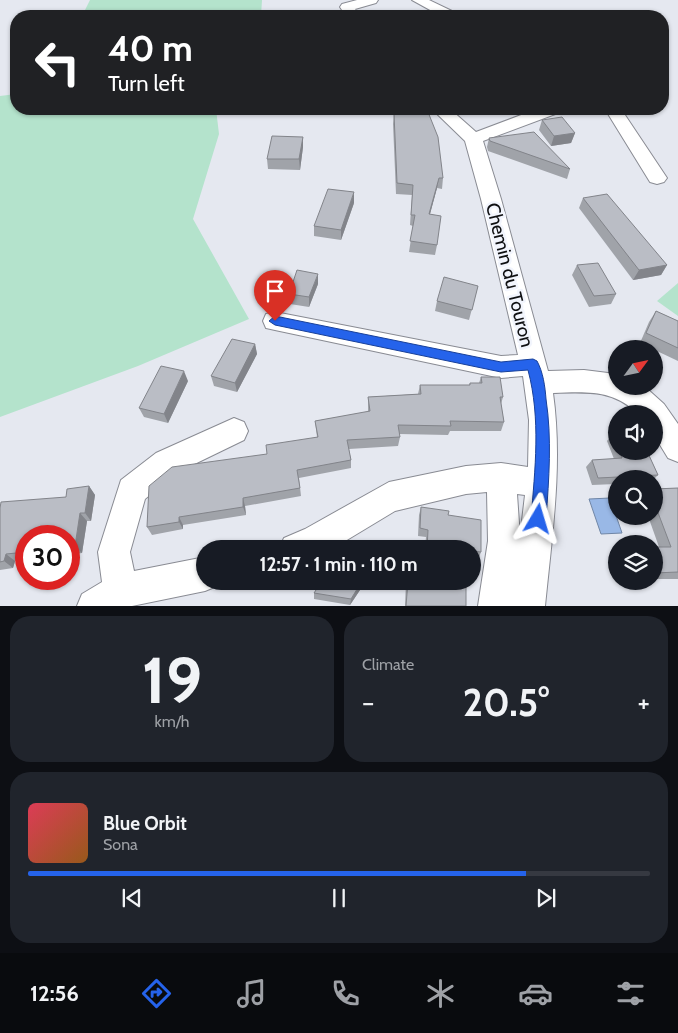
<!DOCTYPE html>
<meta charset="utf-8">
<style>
:root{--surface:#171b24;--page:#20242c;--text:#f1f3f6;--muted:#9ea1a6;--line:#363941;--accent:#2563eb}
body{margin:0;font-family:Cabin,sans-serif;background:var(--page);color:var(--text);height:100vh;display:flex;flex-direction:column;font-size:19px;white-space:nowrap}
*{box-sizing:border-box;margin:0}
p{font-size:16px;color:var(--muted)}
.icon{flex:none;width:28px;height:28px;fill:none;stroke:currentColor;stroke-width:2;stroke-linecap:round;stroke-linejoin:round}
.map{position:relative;height:606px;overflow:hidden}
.side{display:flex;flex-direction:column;gap:10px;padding:10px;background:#0d0f14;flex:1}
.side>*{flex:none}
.hud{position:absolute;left:10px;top:10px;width:659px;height:105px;border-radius:20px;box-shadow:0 1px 4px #0004;background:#202124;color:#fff;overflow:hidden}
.needle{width:32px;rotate:57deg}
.tools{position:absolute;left:608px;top:340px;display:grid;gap:10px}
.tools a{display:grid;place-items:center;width:55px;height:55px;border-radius:50%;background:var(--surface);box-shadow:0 1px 4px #0004;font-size:25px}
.speed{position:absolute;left:15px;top:525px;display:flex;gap:10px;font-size:25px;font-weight:700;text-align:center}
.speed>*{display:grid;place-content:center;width:65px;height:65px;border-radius:50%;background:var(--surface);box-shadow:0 1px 4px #0004;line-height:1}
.speed .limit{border:8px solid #d22;background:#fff;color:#111}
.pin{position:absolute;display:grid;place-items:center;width:42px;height:42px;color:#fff;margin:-51px -21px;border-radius:50% 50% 50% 0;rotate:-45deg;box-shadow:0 0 5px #0007}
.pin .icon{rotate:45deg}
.me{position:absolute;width:55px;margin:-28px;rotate:7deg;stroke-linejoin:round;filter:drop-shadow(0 0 4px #0008)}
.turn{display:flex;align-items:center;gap:18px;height:105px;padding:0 15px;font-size:22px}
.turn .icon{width:65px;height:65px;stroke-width:2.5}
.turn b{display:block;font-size:35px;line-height:42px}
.big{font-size:38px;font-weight:700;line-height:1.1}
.side .card{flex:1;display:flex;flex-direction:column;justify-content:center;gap:8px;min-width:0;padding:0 18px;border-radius:20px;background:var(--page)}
.side .dial{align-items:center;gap:0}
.dial b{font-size:65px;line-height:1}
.song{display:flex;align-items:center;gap:15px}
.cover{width:60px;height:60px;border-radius:8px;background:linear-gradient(135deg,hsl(350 70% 55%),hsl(30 70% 35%))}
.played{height:5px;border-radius:2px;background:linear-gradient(90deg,var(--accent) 80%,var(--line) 80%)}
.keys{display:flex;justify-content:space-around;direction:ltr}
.heat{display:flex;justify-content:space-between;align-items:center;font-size:28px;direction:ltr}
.side .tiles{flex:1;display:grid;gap:10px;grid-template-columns:1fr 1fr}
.card:last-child{grid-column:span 2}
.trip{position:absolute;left:196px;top:540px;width:285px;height:50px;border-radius:25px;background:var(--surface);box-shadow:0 1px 4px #0004;font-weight:700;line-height:50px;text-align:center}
.tabs{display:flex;height:80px;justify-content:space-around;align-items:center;background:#090b0e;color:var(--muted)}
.tabs .icon{width:35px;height:35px}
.tabs .current{color:var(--accent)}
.tabs b{font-size:22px;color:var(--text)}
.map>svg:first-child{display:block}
.green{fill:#b4e3cc}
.water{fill:#99b8e6;stroke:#7086a6}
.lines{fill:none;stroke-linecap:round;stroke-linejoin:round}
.minor-casing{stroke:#898b93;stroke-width:2}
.minor{fill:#fff;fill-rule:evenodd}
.wall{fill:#a0a3a9}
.shaded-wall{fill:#82848a}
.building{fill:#babdc5;stroke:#82848a}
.route{fill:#2563eb;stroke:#184099}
.labels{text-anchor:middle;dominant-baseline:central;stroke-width:5;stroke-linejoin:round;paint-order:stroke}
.street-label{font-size:19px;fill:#0f1012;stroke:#f2f5fd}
</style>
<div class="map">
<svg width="678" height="606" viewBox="0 0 678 606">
<rect width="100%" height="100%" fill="#e5e8f0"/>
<path class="green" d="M 90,0 L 262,0 L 261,16 L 82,16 Z
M 16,94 L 16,109 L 216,109 L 219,134 L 193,219 L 249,319 L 138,366 L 0,417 L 0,96 Z
M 678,283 L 678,316 L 657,301 Z"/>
<path class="water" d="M 610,498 L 622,533 L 601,534 L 589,499 Z"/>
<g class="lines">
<g class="minor-casing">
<path id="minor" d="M 357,0 L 378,0 L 376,3 L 355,9 L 360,16 L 346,16 L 340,7 L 342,4 Z
M 412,0 L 429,0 L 456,13 L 458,16 L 441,16 Z
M 432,109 L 450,109 L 476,132 L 537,109 L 560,109 L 558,113 L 483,141 L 501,199 L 548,371 L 584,370 L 616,374 L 616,386 L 644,386 L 664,404 L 678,424 L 678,462 L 668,458 L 654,435 L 654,414 L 638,414 C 613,389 586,392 553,393 C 563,464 552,535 545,606 L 478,606 L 488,541 L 487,492 L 466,494 L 395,511 L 332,549 L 279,549 L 284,538 L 305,529 L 389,482 L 466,466 L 501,463 L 528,467 L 529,420 L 523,376 L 501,378 L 275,330 L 266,328 L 263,321 L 266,314 L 275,312 L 501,356 L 518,355 L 481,199 L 465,141 ZM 517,494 L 525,495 L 520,538 Z
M 605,109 L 621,109 L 667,178 L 664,182 L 657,184 L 650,182 Z
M 234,418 L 244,422 L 248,431 L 244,440 L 176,473 L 145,499 L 130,552 L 134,571 L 205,557 L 205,581 L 219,581 L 217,586 L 205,591 L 132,606 L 77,606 L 82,594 L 102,582 L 98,552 L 121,480 L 156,453 Z"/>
</g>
<use href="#minor" class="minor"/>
</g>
<path class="wall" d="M 394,114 L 443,178 L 442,189 L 437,188 L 430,214 L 437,245 L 435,255 L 409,252 L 413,226 L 410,225 L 412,195 L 396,194 L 393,124 Z
M 542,120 L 575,133 L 571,143 L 551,146 L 539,130 Z
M 303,137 L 303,147 L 300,170 L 268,169 L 267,159 Z
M 489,138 L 570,169 L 567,179 L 488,151 L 487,147 Z
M 583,198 L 667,265 L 661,275 L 633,280 L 579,208 Z
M 354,203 L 341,240 L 314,236 L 314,226 Z
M 577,265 L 616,294 L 611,304 L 589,307 L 572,275 Z
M 318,284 L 309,307 L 290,304 L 289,294 Z
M 478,286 L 469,320 L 435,311 L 437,301 Z
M 656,311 L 678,321 L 678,361 L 640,343 L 649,322 Z
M 255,344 L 257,354 L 237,392 L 214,386 L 211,376 Z
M 481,377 L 503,397 L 501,404 L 504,422 L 501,431 L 450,431 L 448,435 L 399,434 L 400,437 L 398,446 L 349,449 L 351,460 L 351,468 L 299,478 L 301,496 L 245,506 L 246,515 L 183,525 L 183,529 L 152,535 L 147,527 L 267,454 L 317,437 L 315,421 L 368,412 L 368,397 L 418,394 L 420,385 L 469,385 L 470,383 L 479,383 Z
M 188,381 L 168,423 L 144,417 L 139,408 Z
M 613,433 L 616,433 L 616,451 L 647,451 L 658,475 L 654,479 L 616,479 L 616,484 L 592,485 L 586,467 L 592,460 L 614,459 L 607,441 Z
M 89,486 L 95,495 L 91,521 L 87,521 L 82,553 L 69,555 L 69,536 L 26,536 L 26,560 L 15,561 L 13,568 L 0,570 L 0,508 L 66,497 Z
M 678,488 L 678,579 L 654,579 L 654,547 L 659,547 L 648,516 L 654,516 L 654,489 Z
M 421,507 L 448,515 L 481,552 L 478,560 L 472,559 L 472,549 L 425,549 L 426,537 L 418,536 L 419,515 Z
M 616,552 L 616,566 L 613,555 Z
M 366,581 L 350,605 L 314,599 L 314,593 Z
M 406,581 L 466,581 L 466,606 L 405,606 Z"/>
<path class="shaded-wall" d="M 575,133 L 571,143 L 551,146 L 554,136 Z
M 303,137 L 303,147 L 300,170 L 299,159 Z
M 439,178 L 437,188 L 427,225 L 429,214 Z
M 354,192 L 354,203 L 341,240 L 341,230 Z
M 667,265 L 661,275 L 633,280 L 639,270 Z
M 318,274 L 318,284 L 309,307 L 309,297 Z
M 255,344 L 257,354 L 237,392 L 235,383 Z
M 184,371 L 188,381 L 168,423 L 164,414 Z
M 89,486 L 95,495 L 91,521 L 85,513 Z
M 243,498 L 245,506 L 246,515 L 243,507 Z
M 80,513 L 87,521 L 82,553 L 75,546 Z
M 179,517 L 183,525 L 183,529 L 179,522 Z
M 6,554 L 15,561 L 13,568 L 4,561 Z
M 362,581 L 366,581 L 350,605 L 351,599 Z"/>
<path class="building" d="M 428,112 L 438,137 L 443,178 L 439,178 L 429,214 L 441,216 L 437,245 L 410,241 L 415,215 L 411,215 L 413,185 L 397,183 L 394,114 Z
M 562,117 L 575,133 L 554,136 L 542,120 Z
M 534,132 L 570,169 L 490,141 L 489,138 Z
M 272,136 L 303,137 L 299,159 L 267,159 Z
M 328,189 L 354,192 L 341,230 L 314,226 Z
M 607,194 L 667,265 L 639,270 L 583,198 Z
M 598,263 L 616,294 L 594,296 L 577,265 Z
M 297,270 L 318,274 L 309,297 L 289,294 Z
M 444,277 L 478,286 L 472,310 L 437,301 Z
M 656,311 L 678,321 L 678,348 L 646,333 Z
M 232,339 L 255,344 L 235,383 L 211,376 Z
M 161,366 L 184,371 L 164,414 L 139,408 Z
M 481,377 L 500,377 L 503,397 L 500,397 L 504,422 L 450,421 L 451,426 L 398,425 L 400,437 L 347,440 L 351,460 L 297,470 L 300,488 L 243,498 L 243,507 L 179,517 L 179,522 L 147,527 L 149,486 L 172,467 L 267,454 L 266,445 L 318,437 L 315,421 L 370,411 L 368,397 L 421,394 L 420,385 L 470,385 L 470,383 L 482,383 Z
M 613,433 L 616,433 L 616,443 Z
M 620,451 L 647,451 L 658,475 L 598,478 L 592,460 L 622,458 Z
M 89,486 L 85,513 L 80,513 L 75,546 L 69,547 L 69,536 L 26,536 L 26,552 L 6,554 L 4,561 L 0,562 L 0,508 L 1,502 L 66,497 L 67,489 Z
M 678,488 L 678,572 L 654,573 L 654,547 L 671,547 L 654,502 L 654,489 Z
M 421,507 L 449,511 L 448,515 L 481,520 L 481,552 L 472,551 L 472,549 L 427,549 L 428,530 L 420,528 Z
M 322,581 L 362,581 L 351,599 L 314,593 Z
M 408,581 L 466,581 L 466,606 L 406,606 Z"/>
<path class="route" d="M 275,316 L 501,362 L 533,359 L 537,361 C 543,372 545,386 546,399 C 552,439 549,478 546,519 L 543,524 L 538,526 L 533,524 L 531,519 C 535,469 541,419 528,370 L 501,372 L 275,325 L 269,321 Z"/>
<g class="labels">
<g class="street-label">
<text transform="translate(510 275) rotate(76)">Chemin du Touron</text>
</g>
</g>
</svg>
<div class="tools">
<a><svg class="needle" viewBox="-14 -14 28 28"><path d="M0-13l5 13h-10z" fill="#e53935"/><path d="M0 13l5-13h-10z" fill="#9ea1a6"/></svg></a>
<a><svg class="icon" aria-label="sound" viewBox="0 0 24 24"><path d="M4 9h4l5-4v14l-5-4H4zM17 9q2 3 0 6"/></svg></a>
<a><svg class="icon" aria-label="search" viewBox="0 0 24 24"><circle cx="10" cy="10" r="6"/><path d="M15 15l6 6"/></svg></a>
<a><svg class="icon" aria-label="layers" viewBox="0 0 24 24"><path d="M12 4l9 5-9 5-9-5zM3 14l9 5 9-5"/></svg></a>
</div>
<div class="speed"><div class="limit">30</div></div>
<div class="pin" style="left:275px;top:321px;background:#d93025"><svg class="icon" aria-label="arrive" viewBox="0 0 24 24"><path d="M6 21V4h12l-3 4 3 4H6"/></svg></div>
<svg class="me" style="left:538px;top:519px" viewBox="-20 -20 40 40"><path d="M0-17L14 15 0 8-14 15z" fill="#2563eb" stroke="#fff" stroke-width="4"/></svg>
<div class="trip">12:57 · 1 min · 110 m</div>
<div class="hud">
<div class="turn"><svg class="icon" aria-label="left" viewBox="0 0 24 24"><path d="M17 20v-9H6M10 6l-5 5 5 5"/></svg><div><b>40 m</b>Turn left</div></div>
</div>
</div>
<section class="side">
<div class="tiles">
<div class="card dial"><b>19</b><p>km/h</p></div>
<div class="card"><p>Climate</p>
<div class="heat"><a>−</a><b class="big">20.5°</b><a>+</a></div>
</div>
<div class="card">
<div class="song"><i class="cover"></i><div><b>Blue Orbit</b><p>Sona</p></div></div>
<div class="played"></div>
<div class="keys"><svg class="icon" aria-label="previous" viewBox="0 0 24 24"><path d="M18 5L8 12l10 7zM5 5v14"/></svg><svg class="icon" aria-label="pause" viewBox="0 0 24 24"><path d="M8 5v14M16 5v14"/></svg><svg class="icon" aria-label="next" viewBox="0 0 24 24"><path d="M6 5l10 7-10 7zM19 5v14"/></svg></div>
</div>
</div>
</section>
<nav class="tabs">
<b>12:56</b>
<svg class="icon current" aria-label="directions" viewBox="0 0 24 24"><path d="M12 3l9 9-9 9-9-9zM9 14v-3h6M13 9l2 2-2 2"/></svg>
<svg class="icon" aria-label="music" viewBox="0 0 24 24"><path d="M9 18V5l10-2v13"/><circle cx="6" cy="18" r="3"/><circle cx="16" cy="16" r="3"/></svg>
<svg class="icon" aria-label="phone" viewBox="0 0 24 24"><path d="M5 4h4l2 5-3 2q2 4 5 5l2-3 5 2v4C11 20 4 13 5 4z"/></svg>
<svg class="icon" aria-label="climate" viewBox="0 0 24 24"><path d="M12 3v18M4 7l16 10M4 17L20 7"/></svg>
<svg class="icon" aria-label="car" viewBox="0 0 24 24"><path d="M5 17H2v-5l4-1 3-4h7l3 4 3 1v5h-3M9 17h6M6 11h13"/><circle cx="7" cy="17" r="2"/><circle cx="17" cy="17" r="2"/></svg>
<svg class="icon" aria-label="filters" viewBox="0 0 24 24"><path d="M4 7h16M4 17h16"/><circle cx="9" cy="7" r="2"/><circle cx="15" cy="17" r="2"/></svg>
</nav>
